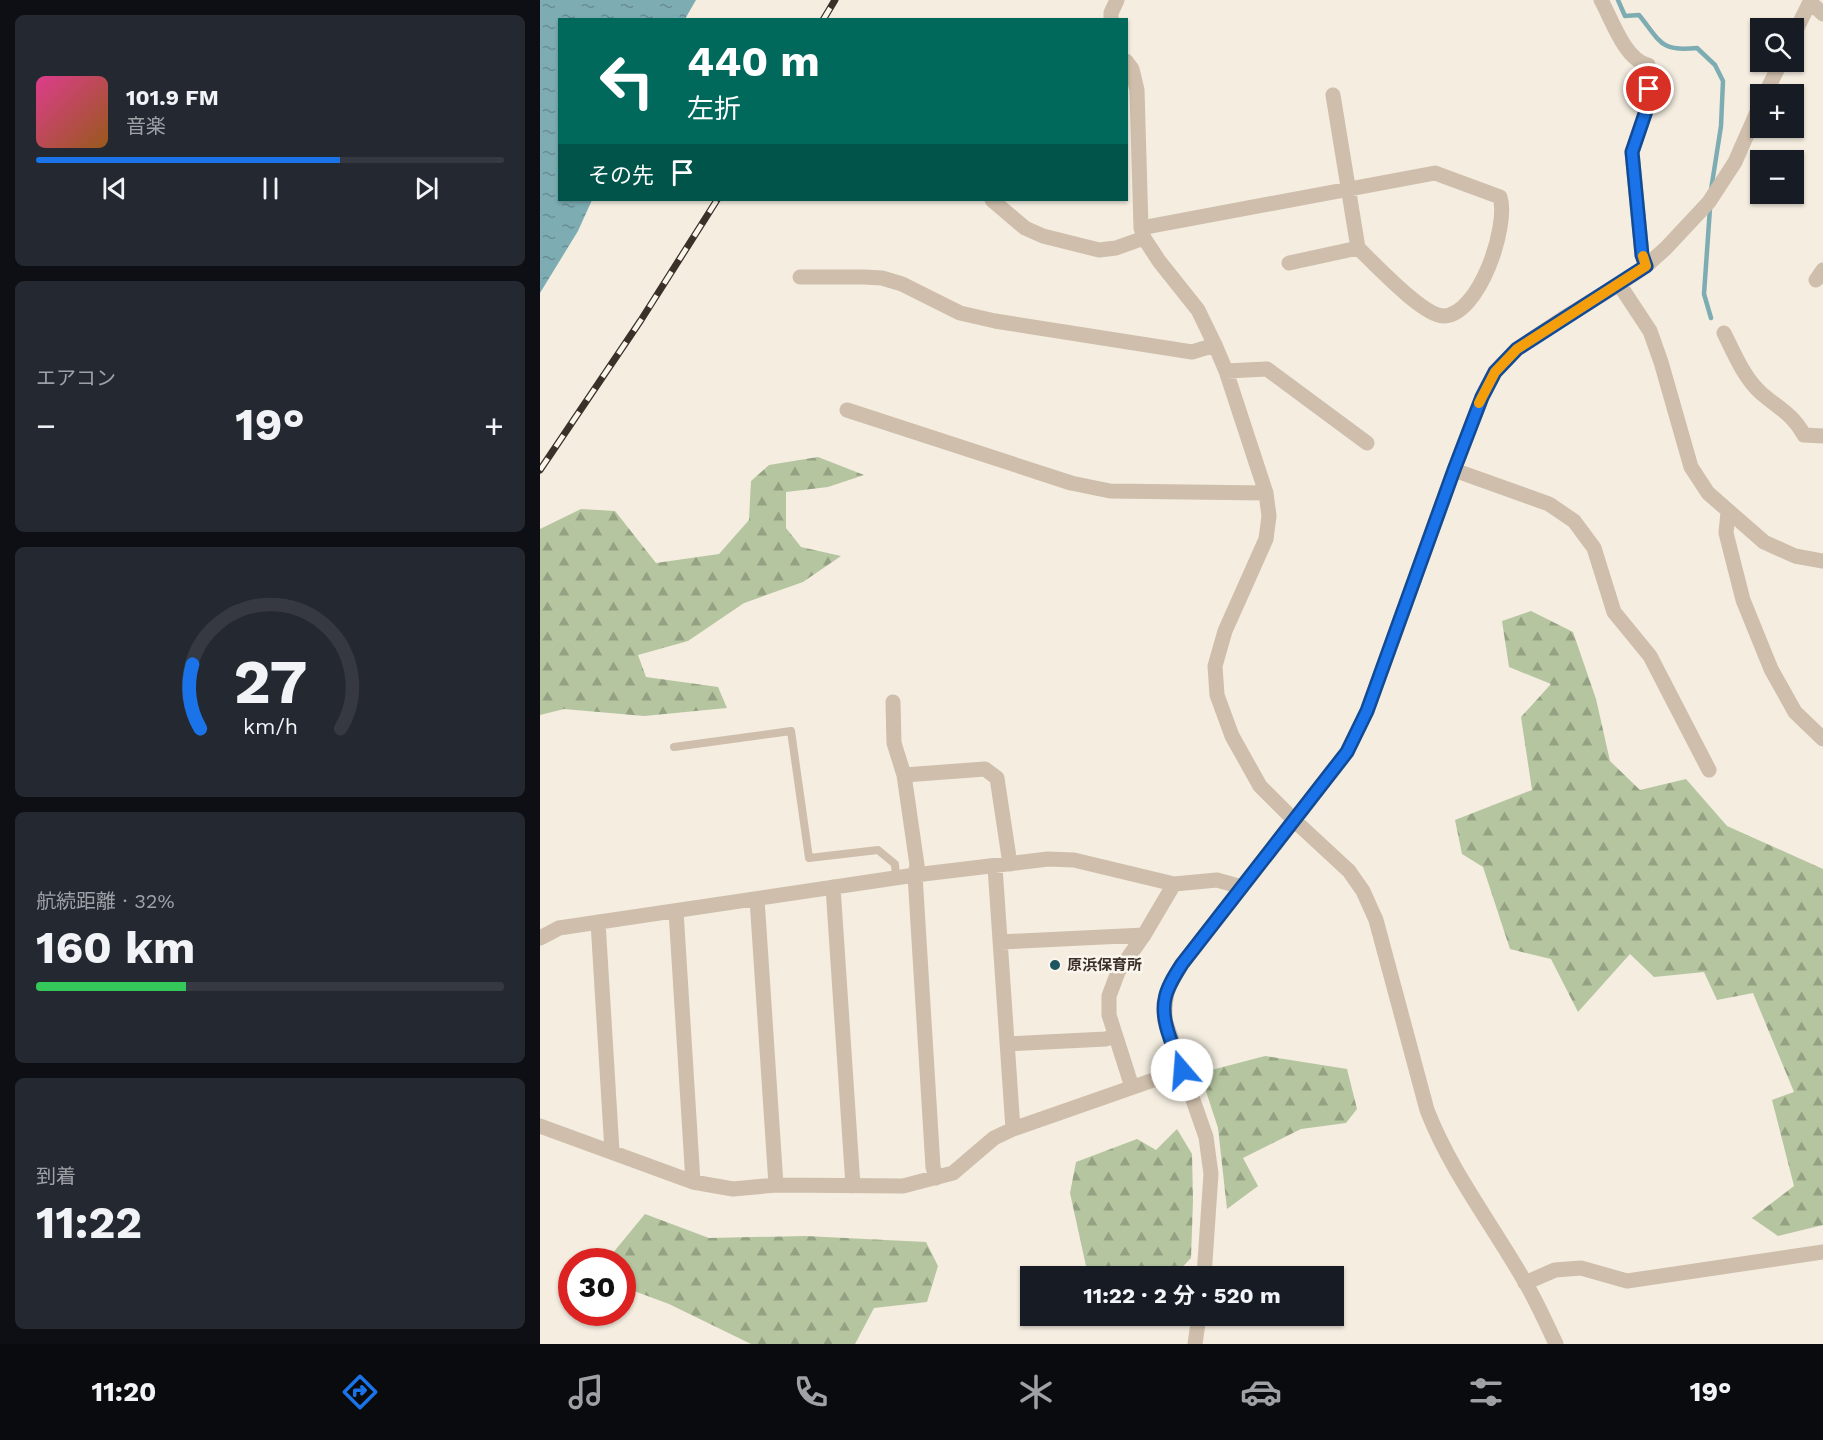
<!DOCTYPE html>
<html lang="ja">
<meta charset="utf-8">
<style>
:root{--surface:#171b24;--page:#242831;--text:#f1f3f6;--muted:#9ea1a6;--line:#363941;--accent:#1a73e8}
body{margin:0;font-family:"Work Sans","Noto Sans JP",sans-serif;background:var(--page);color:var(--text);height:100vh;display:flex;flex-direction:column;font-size:22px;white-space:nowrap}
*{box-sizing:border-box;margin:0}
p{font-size:20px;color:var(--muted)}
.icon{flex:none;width:33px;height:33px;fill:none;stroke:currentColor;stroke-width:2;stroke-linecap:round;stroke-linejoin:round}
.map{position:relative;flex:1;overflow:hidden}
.drawer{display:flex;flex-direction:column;gap:15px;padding:15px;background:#0d0f14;width:540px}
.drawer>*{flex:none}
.banner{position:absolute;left:18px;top:18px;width:570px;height:183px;border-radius:0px;box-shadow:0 2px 4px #0004;background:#00695c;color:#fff;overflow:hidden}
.tools{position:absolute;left:1210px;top:18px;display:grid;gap:12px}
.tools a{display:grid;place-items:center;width:54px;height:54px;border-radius:0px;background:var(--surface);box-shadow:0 2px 4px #0004;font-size:30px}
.speed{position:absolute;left:18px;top:1248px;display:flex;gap:12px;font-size:30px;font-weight:700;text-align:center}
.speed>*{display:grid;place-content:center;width:78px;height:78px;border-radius:50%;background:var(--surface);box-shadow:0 2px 4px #0004;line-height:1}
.speed .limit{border:9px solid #d22;background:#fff;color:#111}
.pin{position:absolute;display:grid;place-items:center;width:51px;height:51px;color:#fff;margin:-26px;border:3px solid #fff;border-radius:50%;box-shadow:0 2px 6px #0007}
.me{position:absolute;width:66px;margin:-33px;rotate:342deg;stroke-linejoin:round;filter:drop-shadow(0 0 4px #0008)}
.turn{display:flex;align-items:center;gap:21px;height:126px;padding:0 30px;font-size:27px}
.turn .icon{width:78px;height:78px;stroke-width:2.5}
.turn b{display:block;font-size:42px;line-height:51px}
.then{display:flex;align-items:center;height:57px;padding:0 30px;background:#0003;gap:12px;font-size:22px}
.big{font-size:45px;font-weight:700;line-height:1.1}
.drawer .tile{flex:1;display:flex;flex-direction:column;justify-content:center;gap:9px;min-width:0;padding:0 21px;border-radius:9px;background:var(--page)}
.drawer .dial{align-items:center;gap:0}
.dial svg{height:156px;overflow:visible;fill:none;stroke:var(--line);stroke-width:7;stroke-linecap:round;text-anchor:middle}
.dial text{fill:var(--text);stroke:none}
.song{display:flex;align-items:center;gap:18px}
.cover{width:72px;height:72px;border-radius:9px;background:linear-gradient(135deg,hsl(330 70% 55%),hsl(30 70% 35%))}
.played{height:6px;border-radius:3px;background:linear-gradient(90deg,var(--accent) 65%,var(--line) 65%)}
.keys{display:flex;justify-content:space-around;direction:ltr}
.heat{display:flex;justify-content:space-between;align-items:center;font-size:33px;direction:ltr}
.charge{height:9px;border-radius:4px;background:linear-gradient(90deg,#34c759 32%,var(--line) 0)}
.trip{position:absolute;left:480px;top:1266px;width:324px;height:60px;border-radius:0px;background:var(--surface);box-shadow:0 2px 4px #0004;font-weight:700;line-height:60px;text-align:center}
.tabs{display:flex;height:96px;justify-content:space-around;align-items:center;background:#090b0e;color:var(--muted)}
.tabs .icon{width:42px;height:42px}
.tabs .active{color:var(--accent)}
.tabs b{font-size:27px;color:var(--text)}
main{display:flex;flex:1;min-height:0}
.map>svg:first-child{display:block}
.forest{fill:url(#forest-firs)}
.water{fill:url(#water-ripples)}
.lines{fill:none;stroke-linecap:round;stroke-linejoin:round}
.stream{stroke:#7dadb3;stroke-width:4.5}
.service{stroke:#cebeab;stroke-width:8}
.minor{stroke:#cebeab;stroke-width:15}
.rail-casing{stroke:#3b312a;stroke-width:7}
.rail{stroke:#fbf6ed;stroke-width:4.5;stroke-dasharray:14;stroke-linecap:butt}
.route-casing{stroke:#114b97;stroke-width:15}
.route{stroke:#1a73e8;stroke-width:10}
.slow{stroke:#f59e0b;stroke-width:10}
.poi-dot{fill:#1d5660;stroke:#fbf6ed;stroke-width:2}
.labels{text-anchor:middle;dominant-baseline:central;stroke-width:5;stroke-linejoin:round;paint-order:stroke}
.poi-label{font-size:15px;font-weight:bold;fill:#3b312a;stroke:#fbf6ed;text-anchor:start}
</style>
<main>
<section class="drawer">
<div class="tile">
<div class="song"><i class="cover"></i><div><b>101.9 FM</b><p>音楽</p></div></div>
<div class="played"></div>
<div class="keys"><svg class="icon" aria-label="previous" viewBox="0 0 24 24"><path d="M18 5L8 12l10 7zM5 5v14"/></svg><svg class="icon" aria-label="pause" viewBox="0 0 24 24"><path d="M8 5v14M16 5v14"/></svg><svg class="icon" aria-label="next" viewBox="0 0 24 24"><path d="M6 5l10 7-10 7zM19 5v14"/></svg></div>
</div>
<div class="tile"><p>エアコン</p>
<div class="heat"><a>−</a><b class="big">19°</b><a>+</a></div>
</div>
<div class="tile dial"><svg viewBox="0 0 100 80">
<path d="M14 69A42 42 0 1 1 86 69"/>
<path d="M14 69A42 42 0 0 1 10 36" stroke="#1a73e8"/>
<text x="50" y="56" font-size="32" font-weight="700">27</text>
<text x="50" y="72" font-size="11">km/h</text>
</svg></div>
<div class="tile"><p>航続距離 · 32%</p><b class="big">160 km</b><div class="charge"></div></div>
<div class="tile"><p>到着</p><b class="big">11:22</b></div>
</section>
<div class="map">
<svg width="1283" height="1344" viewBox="0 0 1283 1344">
<defs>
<pattern id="forest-firs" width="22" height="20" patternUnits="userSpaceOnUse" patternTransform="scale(1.5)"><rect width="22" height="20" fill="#b5c59f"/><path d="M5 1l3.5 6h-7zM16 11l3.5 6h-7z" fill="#94a182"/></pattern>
<pattern id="water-ripples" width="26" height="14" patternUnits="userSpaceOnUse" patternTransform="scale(1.5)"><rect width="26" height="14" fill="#7dadb3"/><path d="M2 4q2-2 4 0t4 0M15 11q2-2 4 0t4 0" fill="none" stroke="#688d92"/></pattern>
</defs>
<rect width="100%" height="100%" fill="#f4ede0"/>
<path class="forest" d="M 278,457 L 324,475 L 288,487 L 246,492 L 246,528 L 261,547 L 301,556 L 263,582 L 204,603 L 148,641 L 98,655 L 106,677 L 178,687 L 187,708 L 104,716 L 24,709 L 0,715 L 0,529 L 41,509 L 75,511 L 116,563 L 179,554 L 209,520 L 211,481 L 229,465 Z
M 991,611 L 1033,632 L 1056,699 L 1070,761 L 1100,790 L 1146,779 L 1187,826 L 1283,869 L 1283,1225 L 1238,1236 L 1212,1218 L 1254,1186 L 1232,1100 L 1254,1092 L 1213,993 L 1177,1000 L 1164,972 L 1114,977 L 1090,954 L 1038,1012 L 1011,959 L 970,949 L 943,867 L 922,854 L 915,820 L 992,790 L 981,717 L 1011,684 L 969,667 L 962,621 Z
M 725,1056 L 807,1069 L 817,1109 L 806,1123 L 761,1129 L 703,1158 L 718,1186 L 687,1209 L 678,1128 L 660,1073 Z
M 637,1129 L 652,1154 L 653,1200 L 651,1258 L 634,1276 L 548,1275 L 530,1193 L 536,1162 L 597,1139 L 616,1150 Z
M 105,1214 L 169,1238 L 265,1236 L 386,1242 L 398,1266 L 387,1302 L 334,1308 L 315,1344 L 211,1344 L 129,1304 L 86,1288 L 83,1289 L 82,1262 L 62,1261 L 72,1254 Z"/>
<path class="water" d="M 0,0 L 156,0 L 145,19 L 20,20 L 20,200 L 52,200 L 38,231 L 0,293 Z"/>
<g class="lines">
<path class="stream" d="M 1078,0 L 1085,16 L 1099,15 C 1121,42 1120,52 1157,48 L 1175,65 L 1183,81 L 1181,126 L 1171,190
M 1170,208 L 1164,294 L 1171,318"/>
<path class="service" d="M 134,747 L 251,731 L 269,858 L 338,850 L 355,864 L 356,878"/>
<path class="minor" d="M 1061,0 C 1072,20 1085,60 1108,65 L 1109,89 L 1108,105 L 1092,152 L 1102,255 L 1106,266
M 1270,2 L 1283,14
M 571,20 L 571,13 L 577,0
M 1254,34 L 1271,0
M 586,61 L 592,69 L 597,90 L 601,228 L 604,238 L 619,261 L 658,310 L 675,345 L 686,371 L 726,493 L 729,516 L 726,539 L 685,631 L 675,666 L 677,695 L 692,736 L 720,786 L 755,821 L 809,871 L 823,891 L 836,920 L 887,1110 C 911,1172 952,1224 985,1282 C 997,1302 1006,1323 1016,1344
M 1225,94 L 1241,62
M 793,95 L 818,248
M 452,200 L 485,228 L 503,236 L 559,250 L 576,248 L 604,238
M 601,228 L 895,173 L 960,197 C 969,226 939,316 903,316 C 882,315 835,264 818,248 L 749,263
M 260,277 L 324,277 L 342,278 L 362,284 L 420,313 L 455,321 L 652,352 L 675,345
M 1276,280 L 1283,270
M 1079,284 L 1110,331 L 1121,362 L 1151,467 L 1168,493 L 1224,542 L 1255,556 L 1283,561
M 1184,333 C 1194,353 1204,378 1221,393 C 1238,408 1253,414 1264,435 L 1283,436
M 686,371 L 727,369 L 827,443
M 307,410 L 531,483 L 570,491 L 726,493
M 914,470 L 1009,504 L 1034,521 L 1054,548 L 1074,612 L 1110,656 L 1169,770
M 1188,512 L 1186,533 L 1203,600 L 1231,669 L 1255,712 L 1283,739
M 353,702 L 354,743 L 364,775 L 377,865 L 375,875 L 393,1167 L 396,1178
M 364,775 L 445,769 L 457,778 L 470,864
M 455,867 L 473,1129
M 293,887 L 313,1186
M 217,899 L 236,1185
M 136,911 L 153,1182
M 58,922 L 72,1151
M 0,938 L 19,928 L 375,875 L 508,859 L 534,860 L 634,884 L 677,880 L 702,887
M 460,942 L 604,935
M 467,1044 L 566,1039 L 575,1035
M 592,1087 L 569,1015 L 569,996 L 578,972 L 604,935 L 634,884
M 0,1126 L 153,1182 L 193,1189 L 236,1185 L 363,1186 L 413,1173 L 454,1138 L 473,1129 L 642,1070
M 664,1276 L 671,1174 L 666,1137 L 625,1020 C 624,993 628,987 642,964 L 807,752 L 827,711 L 914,470 L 942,397 L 955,372 L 977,349 L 1022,319 L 1079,284 L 1106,266 L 1126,248 L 1169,202 L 1195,162 L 1221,103
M 985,1283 L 1015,1270 L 1041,1268 L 1087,1281 L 1283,1252
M 655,1344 L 659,1316"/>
<g class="rail-casing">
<path id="rail" d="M 283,20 L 295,0
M 0,470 L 101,320 L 177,200"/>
</g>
<use href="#rail" class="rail"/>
</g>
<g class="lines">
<g class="route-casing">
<path id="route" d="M 642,1070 C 635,1049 620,1022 625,999 C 627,987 635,975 642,964 L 807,752 L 827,711 L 914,470 L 942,397 L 955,372 L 977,349 L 1106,266 L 1102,255 L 1092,152 L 1108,105 L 1109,89"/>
</g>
<use href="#route" class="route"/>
<path class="slow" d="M 939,403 L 955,372 L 977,349 L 1106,266 L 1103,256"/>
</g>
<circle class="poi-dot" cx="515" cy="965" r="6"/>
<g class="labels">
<g class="poi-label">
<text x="527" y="965">原浜保育所</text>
</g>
</g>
</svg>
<div class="tools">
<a><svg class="icon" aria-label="search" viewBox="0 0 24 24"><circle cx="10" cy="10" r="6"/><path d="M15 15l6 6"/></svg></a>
<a>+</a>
<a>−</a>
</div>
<div class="speed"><div class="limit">30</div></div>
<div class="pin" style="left:1109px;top:89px;background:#d93025"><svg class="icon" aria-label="arrive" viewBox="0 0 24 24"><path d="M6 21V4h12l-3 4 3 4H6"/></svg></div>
<svg class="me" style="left:642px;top:1070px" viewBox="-20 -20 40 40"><circle r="19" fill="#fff"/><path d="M0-13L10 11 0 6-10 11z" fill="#1a73e8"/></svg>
<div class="trip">11:22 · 2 分 · 520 m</div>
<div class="banner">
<div class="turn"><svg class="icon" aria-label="left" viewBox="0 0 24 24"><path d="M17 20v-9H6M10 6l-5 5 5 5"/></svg><div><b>440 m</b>左折</div></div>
<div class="then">その先<svg class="icon" aria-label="arrive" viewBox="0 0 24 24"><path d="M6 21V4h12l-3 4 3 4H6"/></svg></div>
</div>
</div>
</main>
<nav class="tabs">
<b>11:20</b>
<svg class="icon active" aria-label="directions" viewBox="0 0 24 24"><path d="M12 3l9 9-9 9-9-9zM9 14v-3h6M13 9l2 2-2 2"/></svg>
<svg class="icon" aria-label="music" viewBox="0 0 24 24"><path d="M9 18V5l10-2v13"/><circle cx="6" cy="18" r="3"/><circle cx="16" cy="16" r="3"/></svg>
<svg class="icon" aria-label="phone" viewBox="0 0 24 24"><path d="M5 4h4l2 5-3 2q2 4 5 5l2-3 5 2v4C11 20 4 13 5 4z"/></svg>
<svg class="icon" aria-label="climate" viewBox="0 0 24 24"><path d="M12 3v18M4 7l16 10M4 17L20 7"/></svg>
<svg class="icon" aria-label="car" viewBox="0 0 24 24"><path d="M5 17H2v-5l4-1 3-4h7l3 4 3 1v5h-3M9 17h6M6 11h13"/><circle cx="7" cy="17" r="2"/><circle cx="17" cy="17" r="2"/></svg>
<svg class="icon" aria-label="filters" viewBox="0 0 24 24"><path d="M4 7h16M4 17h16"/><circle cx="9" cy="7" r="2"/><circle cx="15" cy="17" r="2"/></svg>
<b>19°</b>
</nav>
